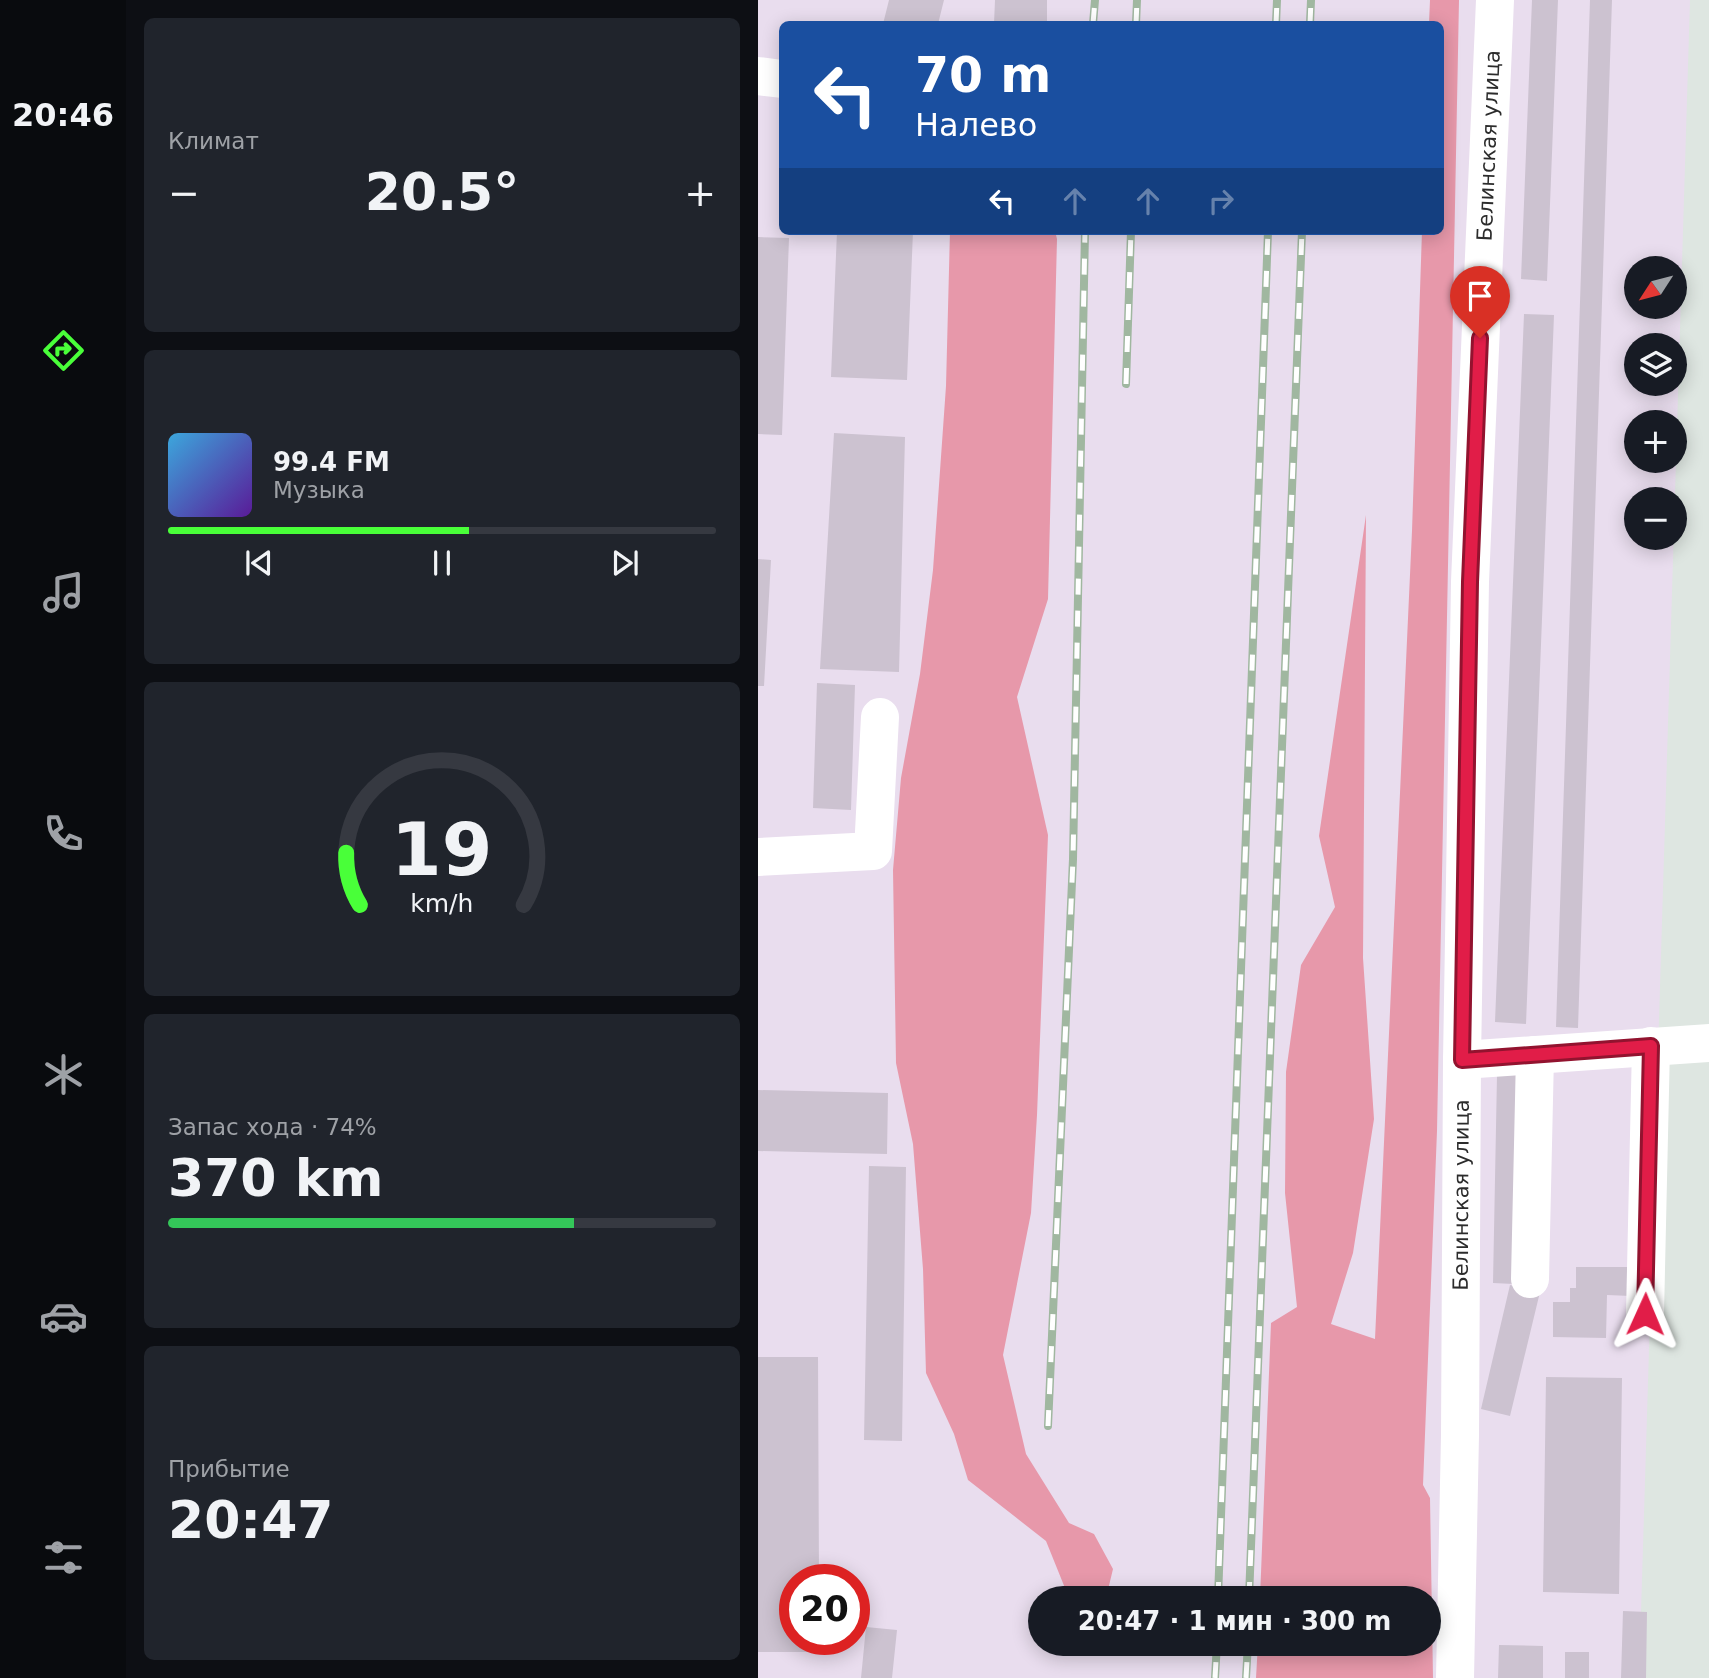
<!DOCTYPE html>
<html lang="ru">
<meta charset="utf-8">
<style>
:root{--surface:#171b24;--page:#20242c;--text:#f1f3f6;--muted:#9ea1a6;--line:#363941;--accent:#49ff39}
body{margin:0;font-family:"DejaVu Sans",sans-serif;background:var(--page);color:var(--text);height:100vh;display:flex;flex-direction:column;font-size:26px;white-space:nowrap}
*{box-sizing:border-box;margin:0}
p{font-size:23px;color:var(--muted)}
.icon{flex:none;width:38px;height:38px;fill:none;stroke:currentColor;stroke-width:2;stroke-linecap:round;stroke-linejoin:round}
.map{position:relative;flex:1;overflow:hidden}
.side{display:flex;flex-direction:column;gap:18px;padding:18px;background:#0d0f14;width:632px}
.side>*{flex:none}
.guide{position:absolute;left:21px;top:21px;width:665px;height:214px;border-radius:10px;box-shadow:0 4px 18px #0003;background:#1a4fa0;color:#fff;overflow:hidden}
.needle{width:46px;rotate:234deg}
.tools{position:absolute;left:866px;top:256px;display:grid;gap:14px}
.tools a{display:grid;place-items:center;width:63px;height:63px;border-radius:50%;background:var(--surface);box-shadow:0 4px 18px #0003;font-size:35px}
.speed{position:absolute;left:21px;top:1564px;display:flex;gap:14px;font-size:35px;font-weight:700;text-align:center}
.speed>*{display:grid;place-content:center;width:91px;height:91px;border-radius:50%;background:var(--surface);box-shadow:0 4px 18px #0003;line-height:1}
.speed .limit{border:10px solid #d22;background:#fff;color:#111}
.pin{position:absolute;display:grid;place-items:center;width:60px;height:60px;color:#fff;margin:-72px -30px;border-radius:50% 50% 50% 0;rotate:-45deg;box-shadow:0 0 7px #0007}
.pin .icon{rotate:45deg}
.me{position:absolute;width:77px;margin:-38px;rotate:1deg;stroke-linejoin:round;filter:drop-shadow(0 0 5px #0008)}
.turn{display:flex;align-items:center;gap:24px;height:147px;padding:0 21px;font-size:32px}
.turn .icon{width:91px;height:91px;stroke-width:2.5}
.turn b{display:block;font-size:49px;line-height:60px}
.lanes{display:flex;align-items:center;height:66px;padding:0 21px;background:#0003;justify-content:center;gap:35px;direction:ltr}
.lanes .off{opacity:.35}
.big{font-size:52px;font-weight:700;line-height:1.1}
.side .widget{flex:1;display:flex;flex-direction:column;justify-content:center;gap:10px;min-width:0;padding:0 24px;border-radius:10px;background:var(--page)}
.side .dial{align-items:center;gap:0}
.dial svg{height:182px;overflow:visible;fill:none;stroke:var(--line);stroke-width:7;stroke-linecap:round;text-anchor:middle}
.dial text{fill:var(--text);stroke:none}
.song{display:flex;align-items:center;gap:21px}
.cover{width:84px;height:84px;border-radius:10px;background:linear-gradient(135deg,hsl(200 70% 55%),hsl(270 70% 35%))}
.played{height:7px;border-radius:4px;background:linear-gradient(90deg,var(--accent) 55%,var(--line) 55%)}
.keys{display:flex;justify-content:space-around;direction:ltr}
.heat{display:flex;justify-content:space-between;align-items:center;font-size:38px;direction:ltr}
.charge{height:10px;border-radius:5px;background:linear-gradient(90deg,#34c759 74%,var(--line) 0)}
.trip{position:absolute;left:270px;top:1586px;width:413px;height:70px;border-radius:35px;background:var(--surface);box-shadow:0 4px 18px #0003;font-weight:700;line-height:70px;text-align:center}
main{display:flex;flex:1;min-height:0}
.dock{display:flex;flex-direction:column;width:126px;justify-content:space-around;align-items:center;background:#090b0e;color:var(--muted)}
.dock .icon{width:49px;height:49px}
.dock .selected{color:var(--accent)}
.dock b{font-size:32px;color:var(--text)}
.map>svg:first-child{display:block}
.industrial{fill:#dee6e1}
.green{fill:#e798aa}
.building{fill:#ccc2d0}
.lines{fill:none;stroke-linecap:round;stroke-linejoin:round}
.minor{stroke:#fff;stroke-width:38}
.rail-casing{stroke:#a0b7a0;stroke-width:8}
.rail{stroke:#fff;stroke-width:5;stroke-dasharray:16;stroke-linecap:butt}
.route-casing{stroke:#92132f;stroke-width:18}
.route{stroke:#e11d48;stroke-width:12}
.labels{text-anchor:middle;dominant-baseline:central;stroke-width:7;stroke-linejoin:round;paint-order:stroke}
.street-label{font-size:21px;fill:#2c2c2c;stroke:#fff}
</style>
<main>
<nav class="dock">
<b>20:46</b>
<svg class="icon selected" aria-label="directions" viewBox="0 0 24 24"><path d="M12 3l9 9-9 9-9-9zM9 14v-3h6M13 9l2 2-2 2"/></svg>
<svg class="icon" aria-label="music" viewBox="0 0 24 24"><path d="M9 18V5l10-2v13"/><circle cx="6" cy="18" r="3"/><circle cx="16" cy="16" r="3"/></svg>
<svg class="icon" aria-label="phone" viewBox="0 0 24 24"><path d="M5 4h4l2 5-3 2q2 4 5 5l2-3 5 2v4C11 20 4 13 5 4z"/></svg>
<svg class="icon" aria-label="climate" viewBox="0 0 24 24"><path d="M12 3v18M4 7l16 10M4 17L20 7"/></svg>
<svg class="icon" aria-label="car" viewBox="0 0 24 24"><path d="M5 17H2v-5l4-1 3-4h7l3 4 3 1v5h-3M9 17h6M6 11h13"/><circle cx="7" cy="17" r="2"/><circle cx="17" cy="17" r="2"/></svg>
<svg class="icon" aria-label="filters" viewBox="0 0 24 24"><path d="M4 7h16M4 17h16"/><circle cx="9" cy="7" r="2"/><circle cx="15" cy="17" r="2"/></svg>
</nav>
<section class="side">
<div class="widget"><p>Климат</p>
<div class="heat"><a>−</a><b class="big">20.5°</b><a>+</a></div>
</div>
<div class="widget">
<div class="song"><i class="cover"></i><div><b>99.4 FM</b><p>Музыка</p></div></div>
<div class="played"></div>
<div class="keys"><svg class="icon" aria-label="previous" viewBox="0 0 24 24"><path d="M18 5L8 12l10 7zM5 5v14"/></svg><svg class="icon" aria-label="pause" viewBox="0 0 24 24"><path d="M8 5v14M16 5v14"/></svg><svg class="icon" aria-label="next" viewBox="0 0 24 24"><path d="M6 5l10 7-10 7zM19 5v14"/></svg></div>
</div>
<div class="widget dial"><svg viewBox="0 0 100 80">
<path d="M14 69A42 42 0 1 1 86 69"/>
<path d="M14 69A42 42 0 0 1 8 46" stroke="#49ff39"/>
<text x="50" y="56" font-size="32" font-weight="700">19</text>
<text x="50" y="72" font-size="11">km/h</text>
</svg></div>
<div class="widget"><p>Запас хода · 74%</p><b class="big">370 km</b><div class="charge"></div></div>
<div class="widget"><p>Прибытие</p><b class="big">20:47</b></div>
</section>
<div class="map">
<svg width="952" height="1678" viewBox="0 0 952 1678">
<rect width="100%" height="100%" fill="#e9ddee"/>
<path class="industrial" d="M 932,0 L 951,0 L 952,1678 L 881,1678 Z"/>
<path class="green" d="M 672,0 L 701,0 L 679,1131 L 665,1485 L 672,1498 L 675,1678 L 498,1678 L 500,1643 L 670,1643 L 670,1598 L 502,1598 L 513,1323 L 539,1307 L 527,1193 L 528,1072 L 543,965 L 577,907 L 561,836 L 608,515 L 605,958 L 616,1119 L 595,1253 L 573,1324 L 617,1339 L 654,531 L 664,231 L 682,231 L 682,24 L 671,24 Z
M 192,231 L 297,231 L 299,239 L 290,599 L 259,697 L 290,835 L 279,1115 L 273,1213 L 245,1355 L 268,1454 L 311,1523 L 336,1534 L 355,1569 L 348,1598 L 311,1598 L 288,1541 L 210,1480 L 196,1434 L 168,1373 L 165,1269 L 155,1144 L 138,1063 L 135,870 L 143,778 L 162,674 L 175,570 L 188,386 Z"/>
<path class="building" d="M 131,0 L 186,0 L 180,24 L 125,24 Z
M 237,0 L 289,0 L 289,24 L 236,24 Z
M 774,0 L 800,0 L 789,281 L 763,279 Z
M 832,0 L 854,0 L 820,1028 L 798,1027 Z
M 79,231 L 155,231 L 149,380 L 73,377 Z
M 0,237 L 31,238 L 24,435 L 0,434 Z
M 766,314 L 796,315 L 768,1024 L 737,1022 Z
M 76,433 L 147,437 L 141,672 L 62,669 Z
M 0,559 L 13,560 L 6,686 L 0,686 Z
M 59,683 L 97,685 L 93,810 L 55,808 Z
M 739,1075 L 761,1075 L 756,1284 L 735,1283 Z
M 0,1090 L 130,1093 L 129,1154 L 0,1151 Z
M 111,1166 L 148,1167 L 144,1441 L 106,1440 Z
M 818,1267 L 873,1267 L 873,1296 L 849,1295 L 848,1338 L 795,1337 L 795,1302 L 812,1302 L 812,1288 L 818,1288 Z
M 752,1285 L 782,1292 L 752,1416 L 723,1409 Z
M 0,1357 L 60,1357 L 61,1580 L 37,1580 L 37,1640 L 61,1640 L 61,1652 L 0,1652 Z
M 788,1377 L 864,1378 L 861,1594 L 785,1592 Z
M 865,1611 L 889,1612 L 888,1678 L 863,1678 Z
M 108,1627 L 139,1630 L 134,1678 L 103,1678 Z
M 741,1645 L 785,1646 L 785,1678 L 740,1678 Z
M 807,1652 L 831,1652 L 831,1678 L 807,1678 Z"/>
<g class="lines">
<g class="minor">
<path d="M 0,76 L 24,79"/>
<path d="M 0,857 L 115,851 L 122,717"/>
<path d="M 704,1060 L 952,1043"/>
<path d="M 772,1279 L 777,1055"/>
<path d="M 887,1314 L 893,1046"/>
<path id="s1" d="M 697,1678 L 702,1435 L 704,1060 L 712,582 L 737,0"/>
</g>
<g class="rail-casing">
<path id="rail" d="M 335,24 L 337,0
M 378,24 L 379,0
M 518,24 L 519,0
M 552,24 L 553,0
M 368,384 L 373,231
M 290,1426 L 315,859 L 327,231
M 460,1598 L 510,231
M 491,1598 L 544,231
M 457,1678 L 459,1643
M 488,1678 L 490,1643"/>
</g>
<use href="#rail" class="rail"/>
</g>
<g class="lines">
<g class="route-casing">
<path id="route" d="M 722,338 L 712,582 L 704,1060 L 893,1046 L 887,1314"/>
</g>
<use href="#route" class="route"/>
</g>
<g class="labels">
<g class="street-label">
<text stroke="none"><textPath href="#s1" startOffset="1533">Белинская улица</textPath></text>
<text stroke="none"><textPath href="#s1" startOffset="483">Белинская улица</textPath></text>
</g>
</g>
</svg>
<div class="tools">
<a><svg class="needle" viewBox="-14 -14 28 28"><path d="M0-13l5 13h-10z" fill="#e53935"/><path d="M0 13l5-13h-10z" fill="#9ea1a6"/></svg></a>
<a><svg class="icon" aria-label="layers" viewBox="0 0 24 24"><path d="M12 4l9 5-9 5-9-5zM3 14l9 5 9-5"/></svg></a>
<a>+</a>
<a>−</a>
</div>
<div class="speed"><div class="limit">20</div></div>
<div class="pin" style="left:722px;top:338px;background:#d93025"><svg class="icon" aria-label="arrive" viewBox="0 0 24 24"><path d="M6 21V4h12l-3 4 3 4H6"/></svg></div>
<svg class="me" style="left:887px;top:1314px" viewBox="-20 -20 40 40"><path d="M0-17L14 15 0 8-14 15z" fill="#e11d48" stroke="#fff" stroke-width="4"/></svg>
<div class="trip">20:47 · 1 мин · 300 m</div>
<div class="guide">
<div class="turn"><svg class="icon" aria-label="left" viewBox="0 0 24 24"><path d="M17 20v-9H6M10 6l-5 5 5 5"/></svg><div><b>70 m</b>Налево</div></div>
<div class="lanes"><svg class="icon" aria-label="left" viewBox="0 0 24 24"><path d="M17 20v-9H6M10 6l-5 5 5 5"/></svg><svg class="icon off" aria-label="ahead" viewBox="0 0 24 24"><path d="M12 20V5M6 11l6-6 6 6"/></svg><svg class="icon off" aria-label="ahead" viewBox="0 0 24 24"><path d="M12 20V5M6 11l6-6 6 6"/></svg><svg class="icon off" aria-label="right" viewBox="0 0 24 24"><path d="M7 20v-9h11M14 6l5 5-5 5"/></svg></div>
</div>
</div>
</main>
